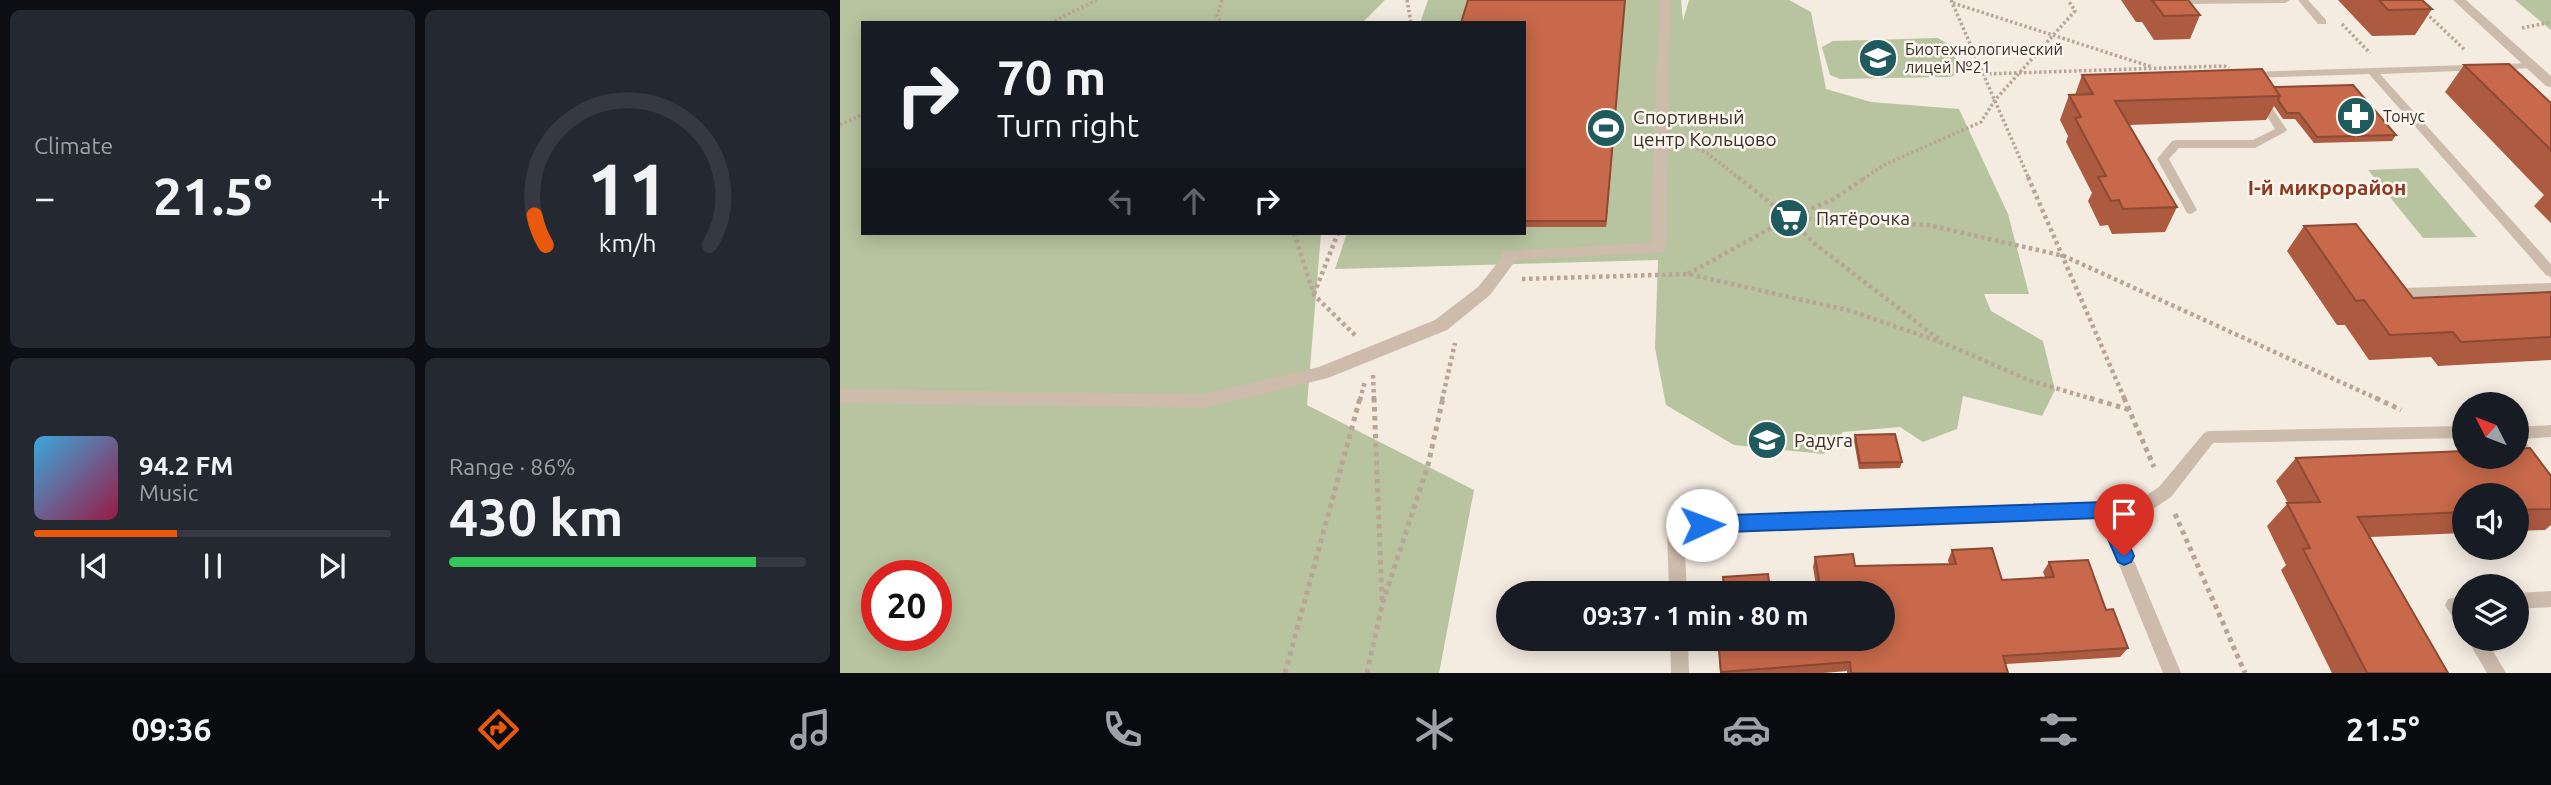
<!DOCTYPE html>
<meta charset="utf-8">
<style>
:root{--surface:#171b24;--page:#242831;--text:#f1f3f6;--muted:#9ea1a6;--line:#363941;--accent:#ea580c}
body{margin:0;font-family:Ubuntu,sans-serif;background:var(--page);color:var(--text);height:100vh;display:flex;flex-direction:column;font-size:26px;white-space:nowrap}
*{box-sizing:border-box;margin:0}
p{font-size:23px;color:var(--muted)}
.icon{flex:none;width:38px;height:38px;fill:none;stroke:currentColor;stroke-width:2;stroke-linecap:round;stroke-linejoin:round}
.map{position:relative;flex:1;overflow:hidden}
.details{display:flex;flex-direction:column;gap:10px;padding:10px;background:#0d0f14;width:840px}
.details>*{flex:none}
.guide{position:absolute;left:21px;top:21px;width:665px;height:214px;border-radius:0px;box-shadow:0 4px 18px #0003;background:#171b24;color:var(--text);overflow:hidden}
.needle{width:46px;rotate:312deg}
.buttons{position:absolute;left:1612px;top:392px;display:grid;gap:14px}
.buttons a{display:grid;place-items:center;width:77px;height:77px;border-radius:50%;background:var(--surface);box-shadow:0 4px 18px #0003;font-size:35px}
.speed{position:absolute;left:21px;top:560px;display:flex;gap:14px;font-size:35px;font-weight:700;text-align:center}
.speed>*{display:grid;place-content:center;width:91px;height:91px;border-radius:50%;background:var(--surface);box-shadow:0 4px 18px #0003;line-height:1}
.speed .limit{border:10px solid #d22;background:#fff;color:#111}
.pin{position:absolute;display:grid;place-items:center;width:60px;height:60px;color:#fff;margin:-72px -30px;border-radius:50% 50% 50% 0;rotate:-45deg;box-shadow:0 0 7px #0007}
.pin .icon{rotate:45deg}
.me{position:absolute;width:77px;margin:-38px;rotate:88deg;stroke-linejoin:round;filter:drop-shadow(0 0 5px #0008)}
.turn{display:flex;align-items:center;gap:24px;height:147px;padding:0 21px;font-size:32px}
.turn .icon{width:91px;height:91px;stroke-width:2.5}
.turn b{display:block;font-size:49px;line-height:60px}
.lanes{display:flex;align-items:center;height:66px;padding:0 21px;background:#0003;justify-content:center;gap:35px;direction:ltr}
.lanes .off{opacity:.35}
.big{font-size:52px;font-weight:700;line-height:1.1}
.details .card{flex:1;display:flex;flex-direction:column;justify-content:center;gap:10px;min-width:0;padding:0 24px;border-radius:10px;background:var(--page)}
.details .dial{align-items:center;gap:0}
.dial svg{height:182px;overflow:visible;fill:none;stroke:var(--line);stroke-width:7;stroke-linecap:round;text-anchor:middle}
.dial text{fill:var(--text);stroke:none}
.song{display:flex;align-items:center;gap:21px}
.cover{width:84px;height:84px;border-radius:10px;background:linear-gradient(135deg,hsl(200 70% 55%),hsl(340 70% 35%))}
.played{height:7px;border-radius:4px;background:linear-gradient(90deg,var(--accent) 40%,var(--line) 40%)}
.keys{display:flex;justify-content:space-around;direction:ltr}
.heat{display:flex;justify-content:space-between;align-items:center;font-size:38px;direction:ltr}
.charge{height:10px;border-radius:5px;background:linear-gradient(90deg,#34c759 86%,var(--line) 0)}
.details .tiles{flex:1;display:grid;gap:10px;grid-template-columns:repeat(2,1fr)}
.trip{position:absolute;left:656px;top:581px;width:399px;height:70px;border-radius:35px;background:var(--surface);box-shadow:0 4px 18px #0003;font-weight:700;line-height:70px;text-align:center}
.tabs{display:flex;height:112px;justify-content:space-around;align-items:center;background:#090b0e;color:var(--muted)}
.tabs .icon{width:49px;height:49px}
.tabs .on{color:var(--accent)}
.tabs b{font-size:32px;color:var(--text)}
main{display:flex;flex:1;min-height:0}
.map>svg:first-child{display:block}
.green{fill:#b8c4a0;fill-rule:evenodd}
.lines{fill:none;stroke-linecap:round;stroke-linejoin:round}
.path-far2{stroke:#b9a596;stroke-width:3.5;stroke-dasharray:2.5 2.5;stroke-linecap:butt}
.path-far1{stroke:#b9a596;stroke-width:4.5;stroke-dasharray:3.5 3.5;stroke-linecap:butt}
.path{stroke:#b9a596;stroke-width:5;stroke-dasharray:4.5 4.5;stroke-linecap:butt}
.lane{fill:#cdbbac;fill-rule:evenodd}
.street{fill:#cdbbac;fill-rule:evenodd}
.wall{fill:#ac5a40}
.shaded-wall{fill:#8c4a34}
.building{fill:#c8694b;stroke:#8c4a34;stroke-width:2}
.route{fill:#1a73e8;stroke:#114b97;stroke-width:2}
.labels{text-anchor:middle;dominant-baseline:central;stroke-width:5;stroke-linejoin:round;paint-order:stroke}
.far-poi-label{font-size:16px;fill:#3b302b;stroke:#fbf5ee;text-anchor:start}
.poi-label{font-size:19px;fill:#3b302b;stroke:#fbf5ee;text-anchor:start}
.neighbourhood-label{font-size:21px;font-weight:bold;fill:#8c3b22;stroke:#fbf5ee}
</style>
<main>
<section class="details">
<div class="tiles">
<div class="card"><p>Climate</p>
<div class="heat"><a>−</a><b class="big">21.5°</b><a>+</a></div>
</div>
<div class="card dial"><svg viewBox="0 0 100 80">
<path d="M14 69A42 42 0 1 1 86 69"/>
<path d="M14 69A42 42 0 0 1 9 56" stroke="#ea580c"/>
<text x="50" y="56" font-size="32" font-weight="700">11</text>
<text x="50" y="72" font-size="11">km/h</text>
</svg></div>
<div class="card">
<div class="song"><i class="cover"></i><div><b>94.2 FM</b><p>Music</p></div></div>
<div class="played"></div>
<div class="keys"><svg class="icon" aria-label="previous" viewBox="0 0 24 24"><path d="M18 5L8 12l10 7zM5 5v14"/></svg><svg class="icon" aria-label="pause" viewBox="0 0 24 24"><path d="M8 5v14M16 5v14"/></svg><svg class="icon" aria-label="next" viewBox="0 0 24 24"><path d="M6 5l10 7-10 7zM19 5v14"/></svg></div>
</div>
<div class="card"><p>Range · 86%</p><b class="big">430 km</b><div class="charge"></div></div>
</div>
</section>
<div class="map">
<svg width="1711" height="673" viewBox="0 0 1711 673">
<rect width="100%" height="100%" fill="#f4ebe1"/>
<path class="green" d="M 0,0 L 545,0 L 522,23 L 23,23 L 23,233 L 481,233 L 467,405 L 634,490 L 599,673 L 0,673 ZM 37,576 L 96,576 L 96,635 L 37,635 Z
M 588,0 L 841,0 L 843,21 L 849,0 L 949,0 L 971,12 L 986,89 L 1031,102 L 1119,109 L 1168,214 L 1189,294 L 1144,294 L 1151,311 L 1203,341 L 1215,390 L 1202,416 L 1123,396 L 1117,429 L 1083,442 L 1060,427 L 1003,432 L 984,454 L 894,445 L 826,405 L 815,348 L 818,260 L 495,269 L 507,233 L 684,233 L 684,23 L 580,23 Z
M 1675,0 L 1711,0 L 1711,30 Z
M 1098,38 L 1111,46 L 1120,70 L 1118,74 L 1110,77 L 1000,79 L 990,75 L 982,47 L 993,41 Z
M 1578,168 L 1637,237 L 1583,238 L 1528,170 Z"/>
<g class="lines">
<path class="path-far2" d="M 382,0 L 377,16 L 382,23
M 567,0 L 571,23
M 1111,0 L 1189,179
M 1113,3 L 1312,67
M 1586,13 L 1625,50
M 210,23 L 257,0
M 1502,24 L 1530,53
M 1682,28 L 1711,22
M 1144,74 L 1384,66 L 1389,68
M 0,125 L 23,114
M 844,142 L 867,153 L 900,179
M 1023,179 L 1044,165 L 1141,122 L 1155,100 L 1235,11 L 1228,0"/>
<path class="path-far1" d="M 898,177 L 949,218 L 1088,225 L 1224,256 L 1540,400
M 1188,177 L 1285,400
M 949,218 L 975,244 L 1100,340
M 454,233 L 474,295 L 517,337
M 848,274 L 949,218 L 994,199 L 1026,177
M 682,279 L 848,274 L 1011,311 L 1106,344 L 1191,381 L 1256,400
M 474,294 L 498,233
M 533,375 L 534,400
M 520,400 L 525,381
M 602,400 L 615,343"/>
<path class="path" d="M 534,398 L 542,600
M 1250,398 L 1290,410
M 1284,398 L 1314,467
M 1536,398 L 1561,410
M 1335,514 L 1405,673
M 445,673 L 520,398
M 527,673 L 542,605 L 588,465 L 603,398"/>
<path class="lane" d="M 1342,0 L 1450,0 L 1445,3 L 1346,4 Z
M 1458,0 L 1468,0 L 1486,20 L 1486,24 L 1478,24 Z
M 1692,63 L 1697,66 L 1696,68 L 1540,74 L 1711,264 L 1711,277 L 1706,275 L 1529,74 L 1407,78 L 1402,75 L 1407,72 Z
M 1420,94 L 1425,97 L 1447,130 L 1445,132 L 1415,148 L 1339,148 L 1329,159 L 1357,210 L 1351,214 L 1347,213 L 1317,159 L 1332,141 L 1336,140 L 1413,140 L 1435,129 L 1415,97 Z
M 1711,283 L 1711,293 L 1565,298 L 1558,293 L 1565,288 Z
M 1711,425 L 1711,437 L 1683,439 L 1711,476 L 1711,495 L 1705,493 L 1676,454 L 1676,427 Z
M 1624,426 L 1624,438 L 1373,443 L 1331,497 L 1304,515 L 1276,518 L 1341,673 L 1323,673 L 1260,518 L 844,533 L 847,593 L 829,593 L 827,526 L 829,521 L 835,519 L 1295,503 L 1319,487 L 1364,433 L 1369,431 Z
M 1711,591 L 1711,607 L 1676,609 L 1676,593 Z
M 1624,596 L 1624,628 L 1618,626 L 1605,605 L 1608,599 Z
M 830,639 L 848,639 L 849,673 L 831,673 Z
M 1627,639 L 1646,639 L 1666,673 L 1647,673 Z"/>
<path class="street" d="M 819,0 L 831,0 L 826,248 L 824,252 L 676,260 L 650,295 L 607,330 L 488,378 L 364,408 L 0,403 L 0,389 L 364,394 L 479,367 L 595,320 L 638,287 L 659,261 L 663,251 L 810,243 Z
M 1613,0 L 1626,0 L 1711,76 L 1711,87 L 1706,86 Z"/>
</g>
<path class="wall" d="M 785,0 L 766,227 L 684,227 L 684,23 Z
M 1281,0 L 1348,0 L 1360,15 L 1350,39 L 1314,40 L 1302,22 L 1296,22 Z
M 1498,0 L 1582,0 L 1592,9 L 1575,35 L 1532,36 Z
M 1624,65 L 1711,103 L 1711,223 L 1694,206 L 1704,195 L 1605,92 Z
M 1242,75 L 1434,87 L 1556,135 L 1552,141 L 1474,143 L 1455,119 L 1443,119 L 1434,106 L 1426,120 L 1289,125 L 1337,207 L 1325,232 L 1272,234 L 1268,225 L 1260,226 L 1248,201 L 1252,193 L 1226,142 L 1228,136 L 1220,120 L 1229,95 L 1235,95 Z
M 1464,226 L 1573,298 L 1711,292 L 1711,360 L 1598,366 L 1591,357 L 1529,360 L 1505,325 L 1497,325 L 1447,251 Z
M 1015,435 L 1062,462 L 1060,468 L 1019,469 L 1014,441 Z
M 1456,458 L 1711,476 L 1711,525 L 1705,530 L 1676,531 L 1676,495 L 1624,495 L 1624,533 L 1530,537 L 1608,673 L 1492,673 L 1441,570 L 1446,565 L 1427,526 L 1448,503 L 1436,481 Z
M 1112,550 L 1162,580 L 1205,577 L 1203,572 L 1209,562 L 1266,610 L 1288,648 L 1280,657 L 1166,664 L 1168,673 L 1007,673 L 1007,671 L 984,673 L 880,673 L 878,639 L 1043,639 L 1043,593 L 883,593 L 883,577 L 930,589 L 976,586 L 973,567 L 975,557 L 1015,566 L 1109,564 L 1108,560 Z"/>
<path class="shaded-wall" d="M 785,0 L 766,227 L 766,221 Z"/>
<path class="building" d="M 628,0 L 785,0 L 766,221 L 684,221 L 684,23 L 621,23 Z
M 1312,0 L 1348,0 L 1360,15 L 1324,16 Z
M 1539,0 L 1582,0 L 1592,9 L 1548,10 Z
M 1669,64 L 1711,103 L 1711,150 L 1624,65 Z
M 1422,69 L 1440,96 L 1275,101 L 1337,207 L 1283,209 L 1279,200 L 1271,201 L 1258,177 L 1266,176 L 1235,118 L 1241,117 L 1229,95 L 1253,94 L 1242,75 Z
M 1513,85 L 1556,135 L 1477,137 L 1459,113 L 1447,113 L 1438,100 L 1440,96 L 1434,87 Z
M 1516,224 L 1573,298 L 1711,292 L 1711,337 L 1621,342 L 1613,332 L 1550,335 L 1524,300 L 1516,301 L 1464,226 Z
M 1055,434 L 1062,462 L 1020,463 L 1015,435 Z
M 1690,448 L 1711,476 L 1711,509 L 1676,510 L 1676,495 L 1624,495 L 1624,512 L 1518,517 L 1608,673 L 1527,673 L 1463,549 L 1470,548 L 1447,503 L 1480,502 L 1456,458 L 1624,451 L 1624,457 L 1676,457 L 1676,449 Z
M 1152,548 L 1162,580 L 1214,577 L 1209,562 L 1248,560 L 1266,610 L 1273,609 L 1288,648 L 1163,656 L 1168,673 L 1011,673 L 1010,662 L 881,672 L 878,639 L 1043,639 L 1043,593 L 884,593 L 883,577 L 928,574 L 930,589 L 980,585 L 975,557 L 1013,554 L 1015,566 L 1116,564 L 1112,550 Z"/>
<path class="route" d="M 1265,502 L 1272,504 L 1294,556 L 1291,562 L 1284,565 L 1278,562 L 1259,518 L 862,533 L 856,531 L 853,525 L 856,519 L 862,516 Z"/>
<defs>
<g id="school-disc" transform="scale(2.0125)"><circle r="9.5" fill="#1f5a5e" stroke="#fbf5ee"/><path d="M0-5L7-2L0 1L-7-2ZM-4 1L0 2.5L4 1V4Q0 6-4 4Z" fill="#fff"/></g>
<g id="pharmacy-disc" transform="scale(2.0125)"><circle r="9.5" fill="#1f5a5e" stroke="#fbf5ee"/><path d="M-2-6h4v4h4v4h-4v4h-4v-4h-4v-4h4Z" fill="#fff"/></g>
<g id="stadium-disc" transform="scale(2.0125)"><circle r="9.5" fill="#1f5a5e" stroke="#fbf5ee"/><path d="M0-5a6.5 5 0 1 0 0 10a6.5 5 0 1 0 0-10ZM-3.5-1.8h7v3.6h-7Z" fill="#fff"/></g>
<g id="supermarket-disc" transform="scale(2.0125)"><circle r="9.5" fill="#1f5a5e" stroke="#fbf5ee"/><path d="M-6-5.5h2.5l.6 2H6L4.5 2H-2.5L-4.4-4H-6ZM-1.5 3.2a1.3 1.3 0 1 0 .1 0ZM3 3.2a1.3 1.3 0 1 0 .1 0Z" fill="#fff"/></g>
</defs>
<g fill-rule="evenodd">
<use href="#school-disc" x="1038" y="58"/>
<use href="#pharmacy-disc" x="1516" y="116"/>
<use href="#stadium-disc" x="766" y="128"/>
<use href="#supermarket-disc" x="949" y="218"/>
<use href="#school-disc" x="927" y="440"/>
</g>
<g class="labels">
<g class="far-poi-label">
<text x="1065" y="49">Биотехнологический<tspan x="1065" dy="18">лицей №21</tspan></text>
<text x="1543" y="116">Тонус</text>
</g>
<g class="poi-label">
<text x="793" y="117">Спортивный<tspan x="793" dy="22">центр Кольцово</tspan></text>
<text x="976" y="218">Пятёрочка</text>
<text x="954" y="440">Радуга</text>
</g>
<g class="neighbourhood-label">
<text x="1487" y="187">I-й микрорайон</text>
</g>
</g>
</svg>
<div class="buttons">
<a><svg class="needle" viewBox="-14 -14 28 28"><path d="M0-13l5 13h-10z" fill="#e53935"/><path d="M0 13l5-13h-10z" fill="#9ea1a6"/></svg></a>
<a><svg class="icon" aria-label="sound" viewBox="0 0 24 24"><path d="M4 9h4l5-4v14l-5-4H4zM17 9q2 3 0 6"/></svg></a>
<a><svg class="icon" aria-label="layers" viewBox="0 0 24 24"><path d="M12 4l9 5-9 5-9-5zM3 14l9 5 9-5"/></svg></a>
</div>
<div class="speed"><div class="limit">20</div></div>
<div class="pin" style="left:1284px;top:556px;background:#d93025"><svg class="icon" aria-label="arrive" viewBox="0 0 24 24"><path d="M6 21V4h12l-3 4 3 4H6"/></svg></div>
<svg class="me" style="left:862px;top:525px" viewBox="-20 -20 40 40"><circle r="19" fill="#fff"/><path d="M0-13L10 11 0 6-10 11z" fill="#1a73e8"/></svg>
<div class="trip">09:37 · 1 min · 80 m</div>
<div class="guide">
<div class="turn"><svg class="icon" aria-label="right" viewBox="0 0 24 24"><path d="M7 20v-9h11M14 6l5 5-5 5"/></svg><div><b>70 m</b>Turn right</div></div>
<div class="lanes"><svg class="icon off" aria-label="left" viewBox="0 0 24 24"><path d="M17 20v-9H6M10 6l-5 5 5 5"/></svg><svg class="icon off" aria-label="ahead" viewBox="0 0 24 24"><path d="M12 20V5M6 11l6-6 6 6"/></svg><svg class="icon" aria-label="right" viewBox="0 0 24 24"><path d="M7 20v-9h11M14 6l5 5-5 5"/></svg></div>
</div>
</div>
</main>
<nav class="tabs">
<b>09:36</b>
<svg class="icon on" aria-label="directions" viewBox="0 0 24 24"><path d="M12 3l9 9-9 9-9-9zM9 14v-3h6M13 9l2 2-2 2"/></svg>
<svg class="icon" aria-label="music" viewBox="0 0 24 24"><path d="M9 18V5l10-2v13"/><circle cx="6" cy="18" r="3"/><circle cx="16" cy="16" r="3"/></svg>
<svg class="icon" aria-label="phone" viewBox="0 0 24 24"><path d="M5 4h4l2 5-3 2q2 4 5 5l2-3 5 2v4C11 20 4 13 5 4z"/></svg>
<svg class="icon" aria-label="climate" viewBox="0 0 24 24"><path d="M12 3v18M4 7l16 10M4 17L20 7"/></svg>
<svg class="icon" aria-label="car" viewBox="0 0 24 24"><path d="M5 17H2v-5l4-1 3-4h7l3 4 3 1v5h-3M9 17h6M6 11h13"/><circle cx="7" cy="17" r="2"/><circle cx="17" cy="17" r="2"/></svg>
<svg class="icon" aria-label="filters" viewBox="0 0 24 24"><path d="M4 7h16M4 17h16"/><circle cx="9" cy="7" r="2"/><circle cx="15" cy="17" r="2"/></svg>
<b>21.5°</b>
</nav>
